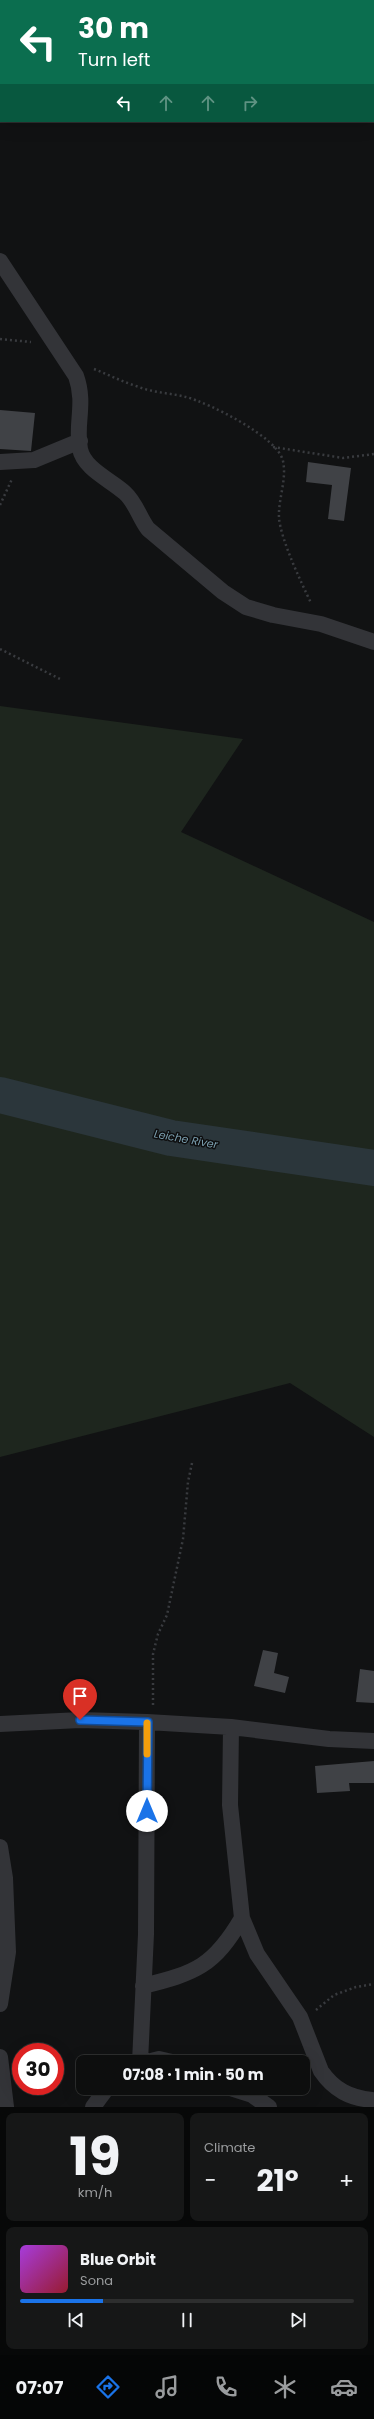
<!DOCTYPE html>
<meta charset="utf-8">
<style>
:root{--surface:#0d0e0e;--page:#161717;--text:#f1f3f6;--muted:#9a9c9e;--line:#2d2e2e;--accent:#1a73e8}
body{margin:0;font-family:Poppins,sans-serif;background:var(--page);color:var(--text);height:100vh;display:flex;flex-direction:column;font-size:15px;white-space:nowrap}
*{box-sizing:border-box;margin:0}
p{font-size:13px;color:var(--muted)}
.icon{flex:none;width:22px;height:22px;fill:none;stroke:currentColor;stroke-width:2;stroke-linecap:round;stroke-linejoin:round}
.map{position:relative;height:2107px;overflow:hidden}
.drawer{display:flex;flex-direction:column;gap:6px;padding:6px;background:#070808;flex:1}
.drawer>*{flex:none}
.guide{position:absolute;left:0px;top:0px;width:374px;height:122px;box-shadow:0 4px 16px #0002,0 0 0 1px var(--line);background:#0b6e4f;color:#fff;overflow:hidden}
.speed{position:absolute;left:12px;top:2043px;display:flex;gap:8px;font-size:20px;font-weight:700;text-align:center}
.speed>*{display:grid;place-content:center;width:52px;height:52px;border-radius:50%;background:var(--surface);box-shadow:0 4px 16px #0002,0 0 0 1px var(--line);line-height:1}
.speed .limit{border:6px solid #d22;background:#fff;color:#111}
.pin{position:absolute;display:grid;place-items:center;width:34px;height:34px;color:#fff;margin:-41px -17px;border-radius:50% 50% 50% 0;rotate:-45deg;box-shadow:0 0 4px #0007}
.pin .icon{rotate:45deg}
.me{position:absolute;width:44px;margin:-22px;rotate:0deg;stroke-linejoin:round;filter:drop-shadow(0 0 3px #0008)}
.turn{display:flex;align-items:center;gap:14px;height:84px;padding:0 12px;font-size:18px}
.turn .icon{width:52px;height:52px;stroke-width:2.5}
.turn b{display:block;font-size:28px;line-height:34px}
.lanes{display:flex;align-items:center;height:38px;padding:0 12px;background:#0003;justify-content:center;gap:20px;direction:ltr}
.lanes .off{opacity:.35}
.big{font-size:30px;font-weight:700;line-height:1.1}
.drawer .widget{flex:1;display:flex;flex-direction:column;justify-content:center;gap:6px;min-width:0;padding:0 14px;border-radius:8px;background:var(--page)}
.drawer .dial{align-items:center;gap:0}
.dial b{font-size:52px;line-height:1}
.song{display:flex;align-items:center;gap:12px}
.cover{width:48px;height:48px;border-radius:6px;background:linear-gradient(135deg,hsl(280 70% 55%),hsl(350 70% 35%))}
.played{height:4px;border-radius:2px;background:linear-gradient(90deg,var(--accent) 25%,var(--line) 25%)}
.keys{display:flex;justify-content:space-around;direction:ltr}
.heat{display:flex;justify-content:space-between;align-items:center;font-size:22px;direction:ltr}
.drawer .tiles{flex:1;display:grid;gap:6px;grid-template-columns:1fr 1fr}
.widget:last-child{grid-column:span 2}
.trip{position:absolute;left:76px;top:2055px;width:234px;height:40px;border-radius:8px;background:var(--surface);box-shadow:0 4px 16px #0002,0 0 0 1px var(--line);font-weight:700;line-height:40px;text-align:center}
.dock{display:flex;height:64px;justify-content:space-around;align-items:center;background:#050606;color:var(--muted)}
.dock .icon{width:28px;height:28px}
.dock .selected{color:var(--accent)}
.dock b{font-size:18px;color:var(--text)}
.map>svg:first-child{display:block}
.green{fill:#1e261e}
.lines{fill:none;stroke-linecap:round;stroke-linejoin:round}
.river{stroke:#2b363b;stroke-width:36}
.building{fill:#404246}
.path{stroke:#393b3f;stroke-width:2.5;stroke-dasharray:2 3;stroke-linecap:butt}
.minor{stroke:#333438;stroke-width:16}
.route-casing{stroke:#114b97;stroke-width:10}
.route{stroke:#1a73e8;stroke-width:7}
.slow{stroke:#f59e0b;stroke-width:7}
.labels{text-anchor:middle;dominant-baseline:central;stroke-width:3;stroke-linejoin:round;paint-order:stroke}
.water-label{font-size:11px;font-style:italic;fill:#7a9eae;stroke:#0d0d0e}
</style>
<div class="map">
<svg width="374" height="2107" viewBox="0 0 374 2107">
<rect width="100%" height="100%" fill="#111213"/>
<path class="green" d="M 0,706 L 243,739 L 181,832 L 374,922 L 374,1437 L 290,1383 L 0,1457 Z"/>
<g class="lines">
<path class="river" d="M 0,1095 L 171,1138 L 374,1168"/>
</g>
<path class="building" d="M 0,410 L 35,413 L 31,451 L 0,449 Z
M 308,462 L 351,468 L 344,521 L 328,519 L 332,485 L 306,482 Z
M 263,1650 L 278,1653 L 274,1673 L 289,1677 L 285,1693 L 254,1686 Z
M 360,1669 L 374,1671 L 374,1703 L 356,1702 Z
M 374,1761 L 374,1783 L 349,1783 L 350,1791 L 317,1793 L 315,1766 Z"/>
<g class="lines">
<path class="path" d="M 0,339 L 31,342
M 94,369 C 109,375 123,382 139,387 C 154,393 171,393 186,397 C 209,403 278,437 283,461 C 287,480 278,499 279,518 C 281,540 301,582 311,603
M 273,447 L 343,458 L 374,454
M 0,505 L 12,479
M 0,649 L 62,680
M 153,1705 L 153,1654 L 158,1634 L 167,1615 L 183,1539 L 188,1482 L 192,1463
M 316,2010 L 334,1995 L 356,1987 L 374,1984"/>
<path class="minor" d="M 11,1 L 12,0
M 0,24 L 1,22
M 0,261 L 76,376 C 86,404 75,424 80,449 C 84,469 111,480 125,493 C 136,503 139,517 148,529 L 223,592 L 246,607 L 273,615 L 321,624 L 374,642
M 0,462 L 34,460 L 80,441
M 0,1724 L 80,1720 L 147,1722 L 231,1727 L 329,1739 L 374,1741
M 231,1727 L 230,1805 L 242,1918 L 257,1954 L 300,2017 L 321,2071 C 334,2090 350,2098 372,2100
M 0,1847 L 5,1878 L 8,1952 L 0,2004
M 143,1986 C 196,1973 214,1966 242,1918
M 0,2057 L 6,2107
M 140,2062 L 146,1934 L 147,1722
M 147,2062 L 159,2059 L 172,2062
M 230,2088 L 252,2095 L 269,2107
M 93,2107 L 107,2088"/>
</g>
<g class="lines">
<g class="route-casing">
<path id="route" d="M 80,1720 L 148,1722 L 147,1811"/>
</g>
<use href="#route" class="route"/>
<path class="slow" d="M 147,1754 L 147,1723"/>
</g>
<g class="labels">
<g class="water-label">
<text transform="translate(186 1139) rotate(10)">Leiche River</text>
</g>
</g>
</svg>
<div class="speed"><div class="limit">30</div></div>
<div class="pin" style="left:80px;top:1720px;background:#d93025"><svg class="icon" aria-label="arrive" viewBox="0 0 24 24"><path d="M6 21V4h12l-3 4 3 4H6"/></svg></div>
<svg class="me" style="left:147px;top:1811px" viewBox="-20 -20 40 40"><circle r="19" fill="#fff"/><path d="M0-13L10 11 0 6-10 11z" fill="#1a73e8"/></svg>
<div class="trip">07:08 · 1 min · 50 m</div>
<div class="guide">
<div class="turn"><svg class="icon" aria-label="left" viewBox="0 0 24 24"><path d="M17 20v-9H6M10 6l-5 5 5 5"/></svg><div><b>30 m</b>Turn left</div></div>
<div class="lanes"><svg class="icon" aria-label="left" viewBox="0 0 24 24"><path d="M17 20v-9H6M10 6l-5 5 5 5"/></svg><svg class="icon off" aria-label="ahead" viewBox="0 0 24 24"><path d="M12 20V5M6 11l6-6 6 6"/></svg><svg class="icon off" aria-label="ahead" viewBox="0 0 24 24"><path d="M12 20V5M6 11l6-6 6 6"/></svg><svg class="icon off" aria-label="right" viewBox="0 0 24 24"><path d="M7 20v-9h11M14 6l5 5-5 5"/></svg></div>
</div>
</div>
<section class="drawer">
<div class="tiles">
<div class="widget dial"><b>19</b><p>km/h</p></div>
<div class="widget"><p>Climate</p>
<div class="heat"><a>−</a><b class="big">21°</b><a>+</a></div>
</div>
<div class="widget">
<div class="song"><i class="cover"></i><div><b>Blue Orbit</b><p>Sona</p></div></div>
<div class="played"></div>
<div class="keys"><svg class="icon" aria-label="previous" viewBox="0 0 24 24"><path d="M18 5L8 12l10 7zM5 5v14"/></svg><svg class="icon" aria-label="pause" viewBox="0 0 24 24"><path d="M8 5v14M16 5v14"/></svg><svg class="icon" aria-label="next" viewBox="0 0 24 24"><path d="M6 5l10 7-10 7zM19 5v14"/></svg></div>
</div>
</div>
</section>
<nav class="dock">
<b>07:07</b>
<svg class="icon selected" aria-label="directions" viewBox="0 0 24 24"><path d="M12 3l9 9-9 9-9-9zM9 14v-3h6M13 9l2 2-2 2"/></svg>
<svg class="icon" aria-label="music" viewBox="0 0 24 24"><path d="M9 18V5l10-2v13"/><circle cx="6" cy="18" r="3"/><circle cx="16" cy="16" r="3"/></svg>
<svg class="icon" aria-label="phone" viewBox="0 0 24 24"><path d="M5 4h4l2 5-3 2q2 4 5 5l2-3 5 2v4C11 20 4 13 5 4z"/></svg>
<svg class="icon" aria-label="climate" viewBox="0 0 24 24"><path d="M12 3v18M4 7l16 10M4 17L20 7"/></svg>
<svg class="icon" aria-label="car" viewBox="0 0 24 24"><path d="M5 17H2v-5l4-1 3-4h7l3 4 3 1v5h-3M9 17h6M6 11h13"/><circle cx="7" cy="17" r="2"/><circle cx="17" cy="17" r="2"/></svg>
</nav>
